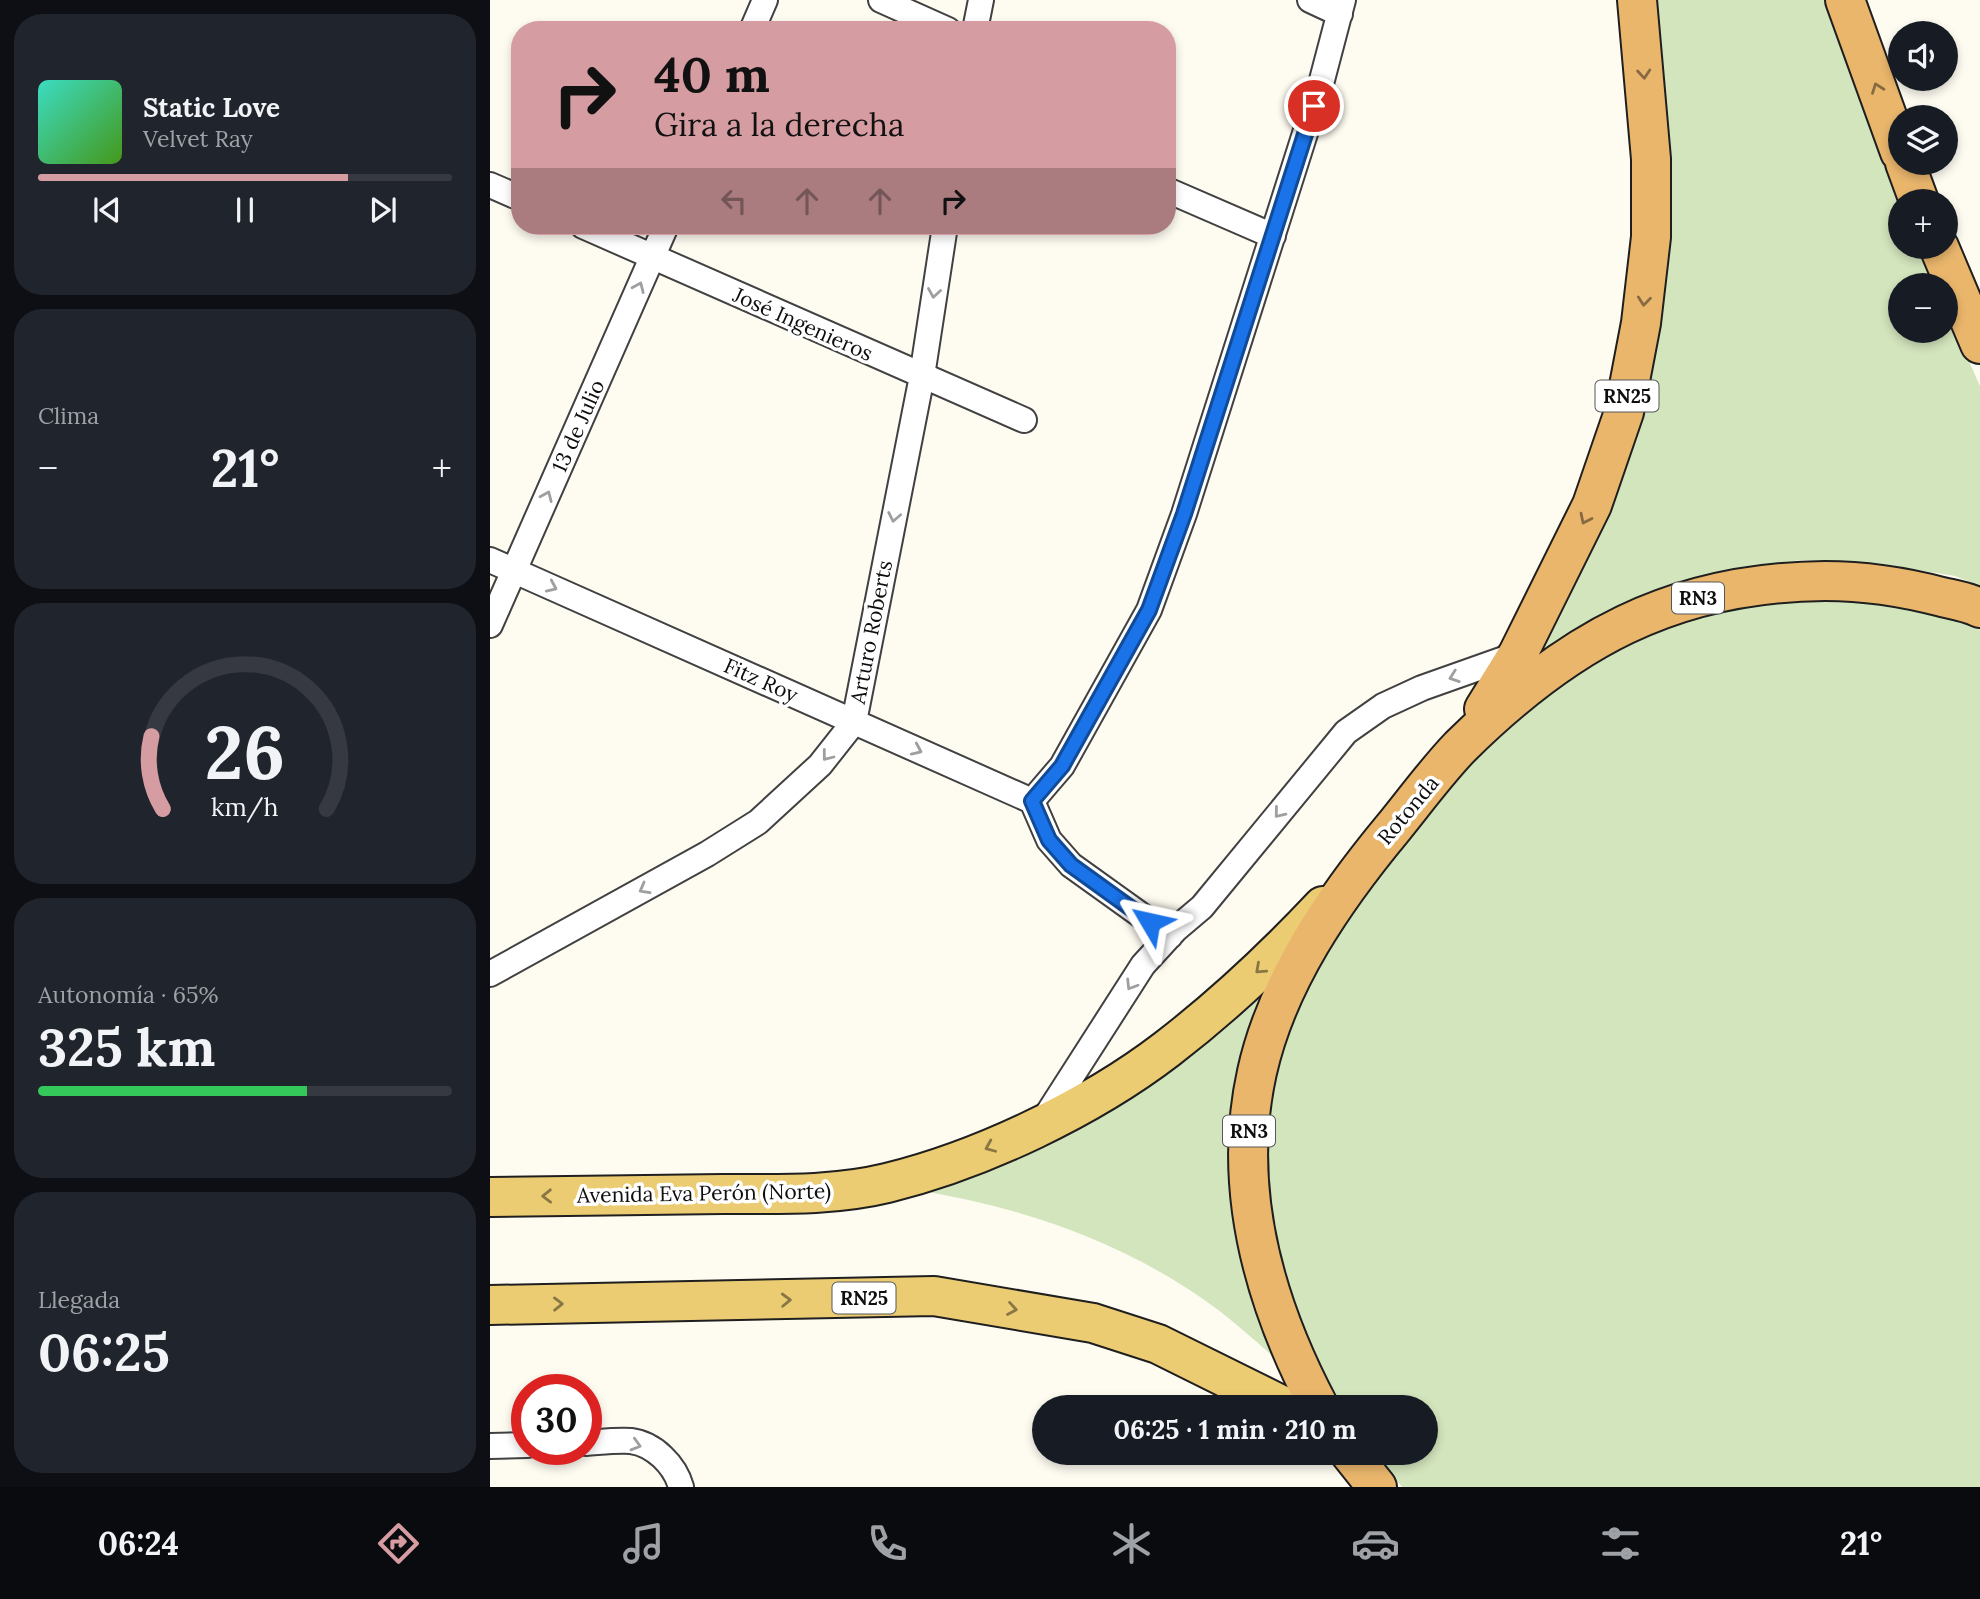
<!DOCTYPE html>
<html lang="es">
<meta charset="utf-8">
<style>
:root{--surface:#171b24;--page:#20242c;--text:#f1f3f6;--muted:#9ea1a6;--line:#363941;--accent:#d59ca1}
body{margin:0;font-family:Lora,serif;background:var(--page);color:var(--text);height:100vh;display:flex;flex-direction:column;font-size:26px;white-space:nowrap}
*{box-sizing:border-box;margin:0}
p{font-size:23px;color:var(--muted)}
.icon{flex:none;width:38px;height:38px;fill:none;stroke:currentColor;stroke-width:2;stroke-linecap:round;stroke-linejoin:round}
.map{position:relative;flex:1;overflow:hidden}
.sheet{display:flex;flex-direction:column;gap:14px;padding:14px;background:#0d0f14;width:490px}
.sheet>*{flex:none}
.guide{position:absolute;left:21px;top:21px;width:665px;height:214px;border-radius:28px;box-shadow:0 4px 10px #0003;background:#d59ca1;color:#111;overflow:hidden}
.fabs{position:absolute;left:1398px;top:21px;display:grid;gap:14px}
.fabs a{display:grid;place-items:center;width:70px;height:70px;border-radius:50%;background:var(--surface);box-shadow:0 4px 10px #0003;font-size:35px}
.speed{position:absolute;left:21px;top:1374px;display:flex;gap:14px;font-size:35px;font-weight:700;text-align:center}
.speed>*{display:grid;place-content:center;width:91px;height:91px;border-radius:50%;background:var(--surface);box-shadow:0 4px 10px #0003;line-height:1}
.speed .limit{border:10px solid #d22;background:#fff;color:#111}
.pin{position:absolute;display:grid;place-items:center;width:60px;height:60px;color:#fff;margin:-30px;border:4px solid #fff;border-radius:50%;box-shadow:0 2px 7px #0007}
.me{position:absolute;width:77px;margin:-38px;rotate:306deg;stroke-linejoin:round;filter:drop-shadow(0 0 5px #0008)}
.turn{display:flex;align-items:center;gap:24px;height:147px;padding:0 28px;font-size:32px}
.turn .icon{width:91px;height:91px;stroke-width:2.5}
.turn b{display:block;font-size:49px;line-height:60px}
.lanes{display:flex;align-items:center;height:66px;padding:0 28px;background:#0003;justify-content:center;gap:35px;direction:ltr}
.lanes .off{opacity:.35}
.big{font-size:52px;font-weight:700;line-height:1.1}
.sheet .tile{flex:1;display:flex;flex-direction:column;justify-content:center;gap:10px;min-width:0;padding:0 24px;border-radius:28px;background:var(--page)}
.sheet .dial{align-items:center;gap:0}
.dial svg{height:182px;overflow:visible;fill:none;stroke:var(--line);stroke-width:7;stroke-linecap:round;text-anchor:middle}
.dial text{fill:var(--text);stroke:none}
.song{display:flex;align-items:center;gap:21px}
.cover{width:84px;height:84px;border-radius:10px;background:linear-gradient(135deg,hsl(170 70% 55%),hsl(100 70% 35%))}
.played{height:7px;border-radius:4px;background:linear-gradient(90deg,var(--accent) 75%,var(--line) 75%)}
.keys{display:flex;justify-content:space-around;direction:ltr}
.heat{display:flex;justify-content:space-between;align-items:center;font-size:38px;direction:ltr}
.charge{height:10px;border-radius:5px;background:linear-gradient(90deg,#34c759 65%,var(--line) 0)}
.trip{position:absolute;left:542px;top:1395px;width:406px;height:70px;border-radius:35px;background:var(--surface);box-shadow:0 4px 10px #0003;font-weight:700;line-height:70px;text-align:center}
.menu{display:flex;height:112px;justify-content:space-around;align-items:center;background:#090b0e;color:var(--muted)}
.menu .icon{width:49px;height:49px}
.menu .on{color:var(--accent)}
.menu b{font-size:32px;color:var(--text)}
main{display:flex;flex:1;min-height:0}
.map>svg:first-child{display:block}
.green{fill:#d3e5bd}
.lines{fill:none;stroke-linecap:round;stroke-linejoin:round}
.minor-casing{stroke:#414141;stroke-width:28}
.primary-casing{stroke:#1f1f1f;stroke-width:42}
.trunk-casing{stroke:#1f1f1f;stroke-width:42}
.minor{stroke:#fff;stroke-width:24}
.primary{stroke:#eccc72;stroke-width:38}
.trunk{stroke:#eab66c;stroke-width:38}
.oneway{stroke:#876a42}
.oneway2{stroke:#9f9f9f}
.oneway3{stroke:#887645}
.route-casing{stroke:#114b97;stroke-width:18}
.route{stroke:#1a73e8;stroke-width:12}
.labels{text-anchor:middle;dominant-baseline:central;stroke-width:7;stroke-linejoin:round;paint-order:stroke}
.shield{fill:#fff;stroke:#565656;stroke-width:2}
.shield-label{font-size:19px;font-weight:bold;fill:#0e0e0e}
.street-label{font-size:21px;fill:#0e0e0e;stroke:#fff}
</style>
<main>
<section class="sheet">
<div class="tile">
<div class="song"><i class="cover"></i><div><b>Static Love</b><p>Velvet Ray</p></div></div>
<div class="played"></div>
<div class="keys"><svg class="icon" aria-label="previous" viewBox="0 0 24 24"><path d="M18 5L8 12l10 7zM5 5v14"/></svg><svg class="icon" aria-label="pause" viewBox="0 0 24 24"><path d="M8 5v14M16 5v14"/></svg><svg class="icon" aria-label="next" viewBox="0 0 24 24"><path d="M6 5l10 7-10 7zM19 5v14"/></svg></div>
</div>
<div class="tile"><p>Clima</p>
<div class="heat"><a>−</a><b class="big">21°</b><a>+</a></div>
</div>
<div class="tile dial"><svg viewBox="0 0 100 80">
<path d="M14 69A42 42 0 1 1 86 69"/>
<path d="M14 69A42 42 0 0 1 9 37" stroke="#d59ca1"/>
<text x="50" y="56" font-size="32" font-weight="700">26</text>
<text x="50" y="72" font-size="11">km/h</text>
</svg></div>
<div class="tile"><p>Autonomía · 65%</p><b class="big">325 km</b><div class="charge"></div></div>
<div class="tile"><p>Llegada</p><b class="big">06:25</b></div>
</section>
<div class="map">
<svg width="1490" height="1487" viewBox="0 0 1490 1487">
<rect width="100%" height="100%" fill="#fefbf1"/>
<path class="green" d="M 1164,0 L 1336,0 L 1411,201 L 1410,247 L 1428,247 L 1445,285 L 1410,285 L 1410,331 L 1456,331 L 1456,310 L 1490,386 L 1490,586 L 1465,576 L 1386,563 L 1310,560 L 1230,572 L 1154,597 L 1028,677 L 1086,581 L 1122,496 L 1175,170 L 1173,66 Z
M 1351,592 L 1490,624 L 1490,1487 L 912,1487 L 885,1453 L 936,1452 L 936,1407 L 854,1407 L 833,1374 L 804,1311 L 778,1242 L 772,1172 L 778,1101 L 794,1035 L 823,974 L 863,906 L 965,780 L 1019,724 L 1067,681 L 1180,618 Z
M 775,989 L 754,1059 L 795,1367 C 769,1344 742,1319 713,1299 C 628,1240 528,1206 426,1190 Z"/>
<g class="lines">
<g class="minor-casing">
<path id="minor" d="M 391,0 L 458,30
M 820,0 L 850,14
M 262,30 L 275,0
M 485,30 L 491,0
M 0,185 L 30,198
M 677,190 L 783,236
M 93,226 L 534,420
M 0,560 L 542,801
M 0,625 L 176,226
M 542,801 L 572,766 L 659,610 L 694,514 L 832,80 L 853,0
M 542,801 L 559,840 L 581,865 L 680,936
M 0,974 L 217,854 L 268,822 L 330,765 L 364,722 L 432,376 L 455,226
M 553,1121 L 653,965 L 686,929 L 712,907 L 856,732 L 893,706 L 932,688 L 1028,654
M 96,1443 C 111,1442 126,1440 141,1441 C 164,1444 185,1465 191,1487
M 0,1446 L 37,1445"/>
</g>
<g class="primary-casing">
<path id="primary" d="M 0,1197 C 78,1196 155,1195 233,1194 C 287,1194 344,1196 397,1183 C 491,1160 600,1108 677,1049 C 733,1006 785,957 833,906
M 0,1305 L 444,1296 L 603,1323 L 668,1344 L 795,1407"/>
</g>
<g class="trunk-casing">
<path id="trunk" d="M 1355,0 L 1410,152
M 1415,163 L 1429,201
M 1449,247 L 1490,344
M 994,709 L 1028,654 L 1102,505 L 1134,412 L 1151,323 L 1161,237 L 1161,159 L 1147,0
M 829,1407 C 775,1305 741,1189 767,1072 C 787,982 844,899 903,828 C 925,801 946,772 970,747 C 1077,641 1182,582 1335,581 C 1375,581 1414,587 1452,597 C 1465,600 1478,602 1490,608
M 859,1452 L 887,1487"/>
</g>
<use href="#minor" class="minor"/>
<use href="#primary" class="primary"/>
<use href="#trunk" class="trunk"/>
</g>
<defs><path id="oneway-chevron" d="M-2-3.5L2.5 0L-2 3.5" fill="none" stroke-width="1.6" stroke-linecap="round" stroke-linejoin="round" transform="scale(1.75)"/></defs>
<g class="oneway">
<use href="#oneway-chevron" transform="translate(1154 74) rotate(85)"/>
<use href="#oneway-chevron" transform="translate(1387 88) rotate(-110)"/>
<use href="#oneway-chevron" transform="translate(1154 301) rotate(96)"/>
<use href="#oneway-chevron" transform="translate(1095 519) rotate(116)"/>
</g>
<g class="oneway2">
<use href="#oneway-chevron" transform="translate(149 287) rotate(-66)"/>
<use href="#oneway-chevron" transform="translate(444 293) rotate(99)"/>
<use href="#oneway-chevron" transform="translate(57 496) rotate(-66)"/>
<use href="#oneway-chevron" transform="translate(404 517) rotate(101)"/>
<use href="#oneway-chevron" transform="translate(62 587) rotate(24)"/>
<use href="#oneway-chevron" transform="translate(964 677) rotate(161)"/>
<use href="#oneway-chevron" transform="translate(427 750) rotate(24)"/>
<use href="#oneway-chevron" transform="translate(337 756) rotate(128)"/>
<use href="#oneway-chevron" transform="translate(789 813) rotate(129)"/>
<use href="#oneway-chevron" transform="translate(154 889) rotate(151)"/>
<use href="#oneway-chevron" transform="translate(641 985) rotate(122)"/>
<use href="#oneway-chevron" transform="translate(146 1445) rotate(16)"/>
</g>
<g class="oneway3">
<use href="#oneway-chevron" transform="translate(770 969) rotate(138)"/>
<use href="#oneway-chevron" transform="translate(500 1147) rotate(157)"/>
<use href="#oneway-chevron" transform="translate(57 1196) rotate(179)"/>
<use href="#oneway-chevron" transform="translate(296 1300) rotate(-2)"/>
<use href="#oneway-chevron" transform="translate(68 1304) rotate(-1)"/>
<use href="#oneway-chevron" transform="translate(522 1309) rotate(10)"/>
</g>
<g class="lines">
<g class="route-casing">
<path id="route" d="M 660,922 L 581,865 L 559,840 L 542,801 L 572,766 L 659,610 L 694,514 L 824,106"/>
</g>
<use href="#route" class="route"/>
</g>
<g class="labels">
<g class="shield">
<rect x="1105.5" y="380.5" width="63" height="31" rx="5"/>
<rect x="1182" y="582.5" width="52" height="31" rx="5"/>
<rect x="733" y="1115.5" width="52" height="31" rx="5"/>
<rect x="342.5" y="1282.5" width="63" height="31" rx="5"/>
</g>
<g class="shield-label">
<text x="1137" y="396">RN25</text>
<text x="1208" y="598">RN3</text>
<text x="759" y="1131">RN3</text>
<text x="374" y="1298">RN25</text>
</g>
<g class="street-label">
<text transform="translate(313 324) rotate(24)">José Ingenieros</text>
<text transform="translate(88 426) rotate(-66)">13 de Julio</text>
<text transform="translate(381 632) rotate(-79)">Arturo Roberts</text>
<text transform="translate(271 680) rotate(24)">Fitz Roy</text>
<text transform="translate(918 810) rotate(-50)">Rotonda</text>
<text transform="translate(214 1193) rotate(-1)">Avenida Eva Perón (Norte)</text>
</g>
</g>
</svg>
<div class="fabs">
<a><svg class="icon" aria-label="sound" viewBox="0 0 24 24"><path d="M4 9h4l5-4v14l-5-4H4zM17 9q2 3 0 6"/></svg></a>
<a><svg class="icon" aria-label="layers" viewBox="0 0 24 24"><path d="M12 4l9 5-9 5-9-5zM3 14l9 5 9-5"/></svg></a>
<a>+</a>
<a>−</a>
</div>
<div class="speed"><div class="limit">30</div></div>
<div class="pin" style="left:824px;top:106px;background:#d93025"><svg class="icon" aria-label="arrive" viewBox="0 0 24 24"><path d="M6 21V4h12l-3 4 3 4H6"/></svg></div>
<svg class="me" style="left:660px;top:922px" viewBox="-20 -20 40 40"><path d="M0-17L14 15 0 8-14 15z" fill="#1a73e8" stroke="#fff" stroke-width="4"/></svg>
<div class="trip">06:25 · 1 min · 210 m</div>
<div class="guide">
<div class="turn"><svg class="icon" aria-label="right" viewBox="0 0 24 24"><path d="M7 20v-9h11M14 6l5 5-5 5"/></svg><div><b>40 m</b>Gira a la derecha</div></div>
<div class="lanes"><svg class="icon off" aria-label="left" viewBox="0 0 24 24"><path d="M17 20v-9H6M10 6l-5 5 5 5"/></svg><svg class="icon off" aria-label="ahead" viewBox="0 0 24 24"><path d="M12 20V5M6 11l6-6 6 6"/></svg><svg class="icon off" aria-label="ahead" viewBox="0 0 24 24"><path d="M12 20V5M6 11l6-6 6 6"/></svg><svg class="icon" aria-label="right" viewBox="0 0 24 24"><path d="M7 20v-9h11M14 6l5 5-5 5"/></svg></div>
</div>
</div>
</main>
<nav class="menu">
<b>06:24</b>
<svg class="icon on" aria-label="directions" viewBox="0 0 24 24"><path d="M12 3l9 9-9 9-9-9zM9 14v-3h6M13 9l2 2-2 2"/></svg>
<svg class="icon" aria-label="music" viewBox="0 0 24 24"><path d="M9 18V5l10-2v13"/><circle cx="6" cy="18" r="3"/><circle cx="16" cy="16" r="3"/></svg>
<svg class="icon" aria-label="phone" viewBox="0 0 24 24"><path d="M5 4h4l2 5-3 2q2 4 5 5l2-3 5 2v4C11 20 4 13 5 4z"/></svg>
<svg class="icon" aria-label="climate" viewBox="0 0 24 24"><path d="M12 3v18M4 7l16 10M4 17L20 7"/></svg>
<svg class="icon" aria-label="car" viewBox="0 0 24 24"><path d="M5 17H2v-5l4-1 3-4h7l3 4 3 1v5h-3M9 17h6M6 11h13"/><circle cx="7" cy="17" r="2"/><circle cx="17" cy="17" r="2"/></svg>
<svg class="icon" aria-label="filters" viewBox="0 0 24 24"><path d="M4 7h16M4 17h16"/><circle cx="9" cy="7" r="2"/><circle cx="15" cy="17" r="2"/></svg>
<b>21°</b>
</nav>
